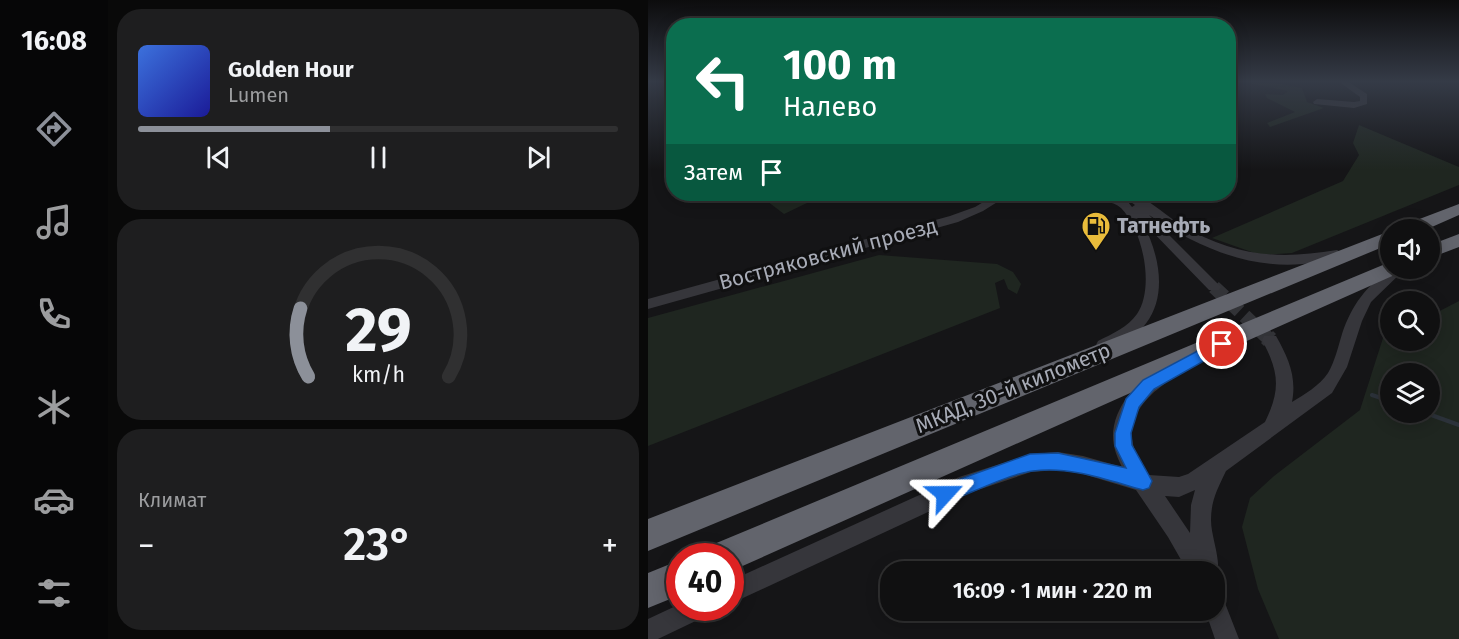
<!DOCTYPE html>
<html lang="ru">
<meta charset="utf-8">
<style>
:root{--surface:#101011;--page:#1e1e1f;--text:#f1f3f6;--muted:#9c9d9f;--line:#303031;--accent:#8c9099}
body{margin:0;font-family:"Fira Sans",sans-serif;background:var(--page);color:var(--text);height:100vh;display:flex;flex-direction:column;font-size:22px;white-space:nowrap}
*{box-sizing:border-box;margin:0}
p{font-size:20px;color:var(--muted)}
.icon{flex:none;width:33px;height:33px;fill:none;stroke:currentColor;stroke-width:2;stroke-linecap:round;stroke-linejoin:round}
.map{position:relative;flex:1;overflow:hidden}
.details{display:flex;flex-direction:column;gap:9px;padding:9px;background:#090909;width:540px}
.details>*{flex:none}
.hud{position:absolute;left:18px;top:18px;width:570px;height:183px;border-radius:24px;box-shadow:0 3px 15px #0003,0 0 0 2px var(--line);background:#0b6e4f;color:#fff;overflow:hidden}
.controls{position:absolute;left:732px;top:219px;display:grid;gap:12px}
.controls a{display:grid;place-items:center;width:60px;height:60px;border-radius:50%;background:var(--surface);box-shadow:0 3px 15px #0003,0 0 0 2px var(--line);font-size:30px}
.speed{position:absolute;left:18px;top:543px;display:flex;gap:12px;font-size:30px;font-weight:700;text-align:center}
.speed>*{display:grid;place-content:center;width:78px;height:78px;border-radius:50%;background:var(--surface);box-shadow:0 3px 15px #0003,0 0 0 2px var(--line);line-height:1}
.speed .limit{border:9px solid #d22;background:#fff;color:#111}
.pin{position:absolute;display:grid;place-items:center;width:51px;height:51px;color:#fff;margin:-26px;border:3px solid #fff;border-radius:50%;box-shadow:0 2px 6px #0007}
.me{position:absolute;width:66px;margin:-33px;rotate:66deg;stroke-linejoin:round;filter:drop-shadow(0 0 4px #0008)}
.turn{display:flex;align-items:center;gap:21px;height:126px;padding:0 18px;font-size:27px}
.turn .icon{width:78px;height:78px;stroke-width:2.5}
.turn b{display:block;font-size:42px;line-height:51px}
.then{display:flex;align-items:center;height:57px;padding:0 18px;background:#0003;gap:12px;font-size:22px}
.big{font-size:45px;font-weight:600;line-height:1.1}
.details .card{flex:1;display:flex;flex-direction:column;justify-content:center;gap:9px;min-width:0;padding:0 21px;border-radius:24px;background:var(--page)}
.details .dial{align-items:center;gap:0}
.dial svg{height:156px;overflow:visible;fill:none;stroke:var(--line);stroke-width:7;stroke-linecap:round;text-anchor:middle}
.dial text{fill:var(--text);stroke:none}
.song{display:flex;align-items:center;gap:18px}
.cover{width:72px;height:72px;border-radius:9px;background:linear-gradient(135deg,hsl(220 70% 55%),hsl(240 70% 35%))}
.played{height:6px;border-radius:3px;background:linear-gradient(90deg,var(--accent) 40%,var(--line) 40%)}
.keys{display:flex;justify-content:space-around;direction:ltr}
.heat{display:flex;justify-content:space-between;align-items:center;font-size:33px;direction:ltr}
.trip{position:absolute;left:232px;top:561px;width:345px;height:60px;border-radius:24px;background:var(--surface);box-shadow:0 3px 15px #0003,0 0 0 2px var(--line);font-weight:600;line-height:60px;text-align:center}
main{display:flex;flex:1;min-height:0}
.menu{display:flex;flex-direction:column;width:108px;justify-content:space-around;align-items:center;background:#060607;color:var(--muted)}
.menu .icon{width:42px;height:42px}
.menu .selected{color:var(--accent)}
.menu b{font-size:27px;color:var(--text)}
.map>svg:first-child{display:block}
.green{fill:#1f2620;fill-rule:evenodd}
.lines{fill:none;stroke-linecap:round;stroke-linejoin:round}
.stream{stroke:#2c323a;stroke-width:4}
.minor-tunnel-far1{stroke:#323337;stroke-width:14;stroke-dasharray:14 7;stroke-linecap:butt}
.minor-tunnel{stroke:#323337;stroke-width:17;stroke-dasharray:17 9;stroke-linecap:butt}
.minor{fill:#36363b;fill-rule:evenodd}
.highway{fill:#62646c;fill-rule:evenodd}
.route{fill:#1a73e8;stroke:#114b97;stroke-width:1.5}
.labels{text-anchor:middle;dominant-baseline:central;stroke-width:6;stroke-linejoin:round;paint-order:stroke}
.poi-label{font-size:21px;font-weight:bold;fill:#a7abb6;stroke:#101011;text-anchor:start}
.street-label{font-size:21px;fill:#a7abb6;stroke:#101011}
</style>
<main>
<nav class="menu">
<b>16:08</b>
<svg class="icon selected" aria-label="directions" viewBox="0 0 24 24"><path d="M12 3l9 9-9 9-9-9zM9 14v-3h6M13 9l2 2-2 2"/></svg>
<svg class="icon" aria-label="music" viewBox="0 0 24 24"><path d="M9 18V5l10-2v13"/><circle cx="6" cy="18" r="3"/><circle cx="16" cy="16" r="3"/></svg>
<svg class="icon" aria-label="phone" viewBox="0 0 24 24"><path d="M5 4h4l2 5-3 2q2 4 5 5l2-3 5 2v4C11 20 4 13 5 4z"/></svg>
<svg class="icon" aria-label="climate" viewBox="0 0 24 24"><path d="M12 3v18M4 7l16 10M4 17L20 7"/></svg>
<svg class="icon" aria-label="car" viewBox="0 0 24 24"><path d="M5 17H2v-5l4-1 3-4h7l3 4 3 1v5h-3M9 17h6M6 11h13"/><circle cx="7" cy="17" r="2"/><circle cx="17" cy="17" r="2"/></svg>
<svg class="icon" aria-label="filters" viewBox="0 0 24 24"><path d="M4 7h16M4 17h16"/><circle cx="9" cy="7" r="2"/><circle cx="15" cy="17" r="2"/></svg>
</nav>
<section class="details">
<div class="card">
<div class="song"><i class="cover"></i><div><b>Golden Hour</b><p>Lumen</p></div></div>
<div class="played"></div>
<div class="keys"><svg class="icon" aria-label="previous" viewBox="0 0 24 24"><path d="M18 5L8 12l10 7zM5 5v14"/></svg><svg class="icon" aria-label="pause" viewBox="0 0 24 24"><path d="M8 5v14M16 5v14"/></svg><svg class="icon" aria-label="next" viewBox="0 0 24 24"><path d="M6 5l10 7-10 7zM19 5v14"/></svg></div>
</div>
<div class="card dial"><svg viewBox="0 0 100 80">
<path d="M14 69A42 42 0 1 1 86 69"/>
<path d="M14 69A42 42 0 0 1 10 34" stroke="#8c9099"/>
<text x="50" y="56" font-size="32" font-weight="700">29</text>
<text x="50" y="72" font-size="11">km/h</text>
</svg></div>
<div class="card"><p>Климат</p>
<div class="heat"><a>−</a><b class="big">23°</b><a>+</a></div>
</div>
</section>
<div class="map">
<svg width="811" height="639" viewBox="0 0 811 639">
<rect width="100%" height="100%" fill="#151517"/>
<path class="green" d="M 615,81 L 654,88 L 659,102 L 676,108 L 622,127 L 619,123 L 647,112 L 619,98 L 617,94 L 635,95 L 640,91 L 597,82 Z
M 711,125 L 811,167 L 811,185 L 644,253 L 612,255 L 564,238 L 695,181 L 711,155 L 705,143 Z
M 125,194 L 146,194 L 159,203 L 136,214 L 115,198 Z
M 231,255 L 349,264 L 365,272 L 373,284 L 369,294 L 360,289 L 356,279 L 347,283 L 352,308 L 0,446 L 0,318 Z
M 811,301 L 811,639 L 631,639 L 610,589 L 594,527 L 602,498 L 626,476 L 712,410 L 735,338 L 742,335 L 742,340 L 782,340 L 782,316 ZM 742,374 L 782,374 L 782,412 L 742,412 Z"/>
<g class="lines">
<path class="stream" d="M 724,395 L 742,401
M 775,412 L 811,425"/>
<path class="minor-tunnel-far1" d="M 566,287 L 621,339"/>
<path class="minor-tunnel" d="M 619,337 L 622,340"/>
<path class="minor" d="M 580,81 L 591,81 L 580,84 Z
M 690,81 L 699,81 L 719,94 L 719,104 L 706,108 L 666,104 L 665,102 L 669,99 L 706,102 L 712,101 L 712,97 Z
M 349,194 L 362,194 L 335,211 L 310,222 L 0,309 L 0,299 L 302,216 L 327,207 Z
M 439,194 L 455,194 L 463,196 L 462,194 C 469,194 480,192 486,194 C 499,198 520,217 533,225 C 586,256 629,260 689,250 L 696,254 C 690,260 678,260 670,262 C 608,273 553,249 501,215 L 573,287 L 571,290 L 561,290 L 494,221 C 521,273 521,330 456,351 L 450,349 L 448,345 L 450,341 C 464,334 480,327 489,314 C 507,288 495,230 473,208 C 465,200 448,202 439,194 ZM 476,197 L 487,205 L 484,207 Z
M 743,268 L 758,268 L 723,302 L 714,321 L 699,367 L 684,393 L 578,471 C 570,488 563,500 563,520 C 563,538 575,563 568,580 L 567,572 L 540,572 L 520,537 L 488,490 L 435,474 L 410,470 L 383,472 L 321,493 L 82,604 L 82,581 L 311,477 L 383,454 L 410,452 L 435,456 L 474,467 C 469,457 465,447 465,436 C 465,408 490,377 516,368 L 522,370 L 524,375 C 520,383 510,388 504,394 C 476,421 479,446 501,475 L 531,477 L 540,474 L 617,422 C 633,389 631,372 614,340 L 616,336 L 628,336 C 640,357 649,377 644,402 C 657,394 671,386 680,373 C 687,361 690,347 694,334 C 704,304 718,287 743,268 ZM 547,490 L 543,505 L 542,533 L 517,496 L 531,497 Z
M 567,594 L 575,598 L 591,639 L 567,639 L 557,610 L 567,610 Z
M 32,604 L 32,608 L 62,608 L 58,616 L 10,639 L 0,639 L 0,619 Z"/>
<path class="highway" d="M 811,204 L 811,215 L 777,230 L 751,230 L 753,226 Z
M 742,231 L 742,244 L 0,551 L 0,519 Z
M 811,234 L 811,247 L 782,258 L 782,245 Z
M 742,262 L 742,268 L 754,268 L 751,273 L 90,568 L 82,571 L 82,556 L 62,556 L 66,544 Z
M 32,560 L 32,595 L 0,608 L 0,573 Z"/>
</g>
<linearGradient id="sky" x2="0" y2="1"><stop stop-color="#0c0c0d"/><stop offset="0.48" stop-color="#353b47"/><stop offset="1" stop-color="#353b47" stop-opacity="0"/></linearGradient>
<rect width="811" height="170" fill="url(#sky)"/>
<path class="route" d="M 574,338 L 581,344 L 579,348 L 506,389 L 491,407 L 483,433 L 484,445 L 504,481 L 501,488 L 495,490 C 459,480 423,466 385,471 C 361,474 321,494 297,503 L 290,500 L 288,494 L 290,487 L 382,454 L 410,453 L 478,468 L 467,446 L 467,433 L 478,399 L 495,380 Z"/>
<defs>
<g id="fuel-pin" transform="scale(1.5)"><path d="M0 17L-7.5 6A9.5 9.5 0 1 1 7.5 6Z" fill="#e9bc3b" stroke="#101011"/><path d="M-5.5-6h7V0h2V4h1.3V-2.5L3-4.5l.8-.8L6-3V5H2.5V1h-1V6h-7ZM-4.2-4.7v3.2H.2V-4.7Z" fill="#111"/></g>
</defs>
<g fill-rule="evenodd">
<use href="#fuel-pin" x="448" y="226"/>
</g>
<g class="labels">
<g class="poi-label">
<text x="469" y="226">Татнефть</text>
</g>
<g class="street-label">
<text transform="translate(180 254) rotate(-15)">Востряковский проезд</text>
<text transform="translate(365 388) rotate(-22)">МКАД, 30-й километр</text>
</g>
</g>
</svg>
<div class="controls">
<a><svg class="icon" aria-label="sound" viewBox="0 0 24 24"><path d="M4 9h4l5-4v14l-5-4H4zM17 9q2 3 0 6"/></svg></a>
<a><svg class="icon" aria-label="search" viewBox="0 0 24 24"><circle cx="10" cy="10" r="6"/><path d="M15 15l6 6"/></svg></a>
<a><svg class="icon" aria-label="layers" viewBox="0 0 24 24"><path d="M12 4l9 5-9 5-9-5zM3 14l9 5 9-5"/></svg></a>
</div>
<div class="speed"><div class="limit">40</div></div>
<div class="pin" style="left:574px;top:344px;background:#d93025"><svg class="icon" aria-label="arrive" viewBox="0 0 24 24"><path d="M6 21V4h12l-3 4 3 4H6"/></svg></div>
<svg class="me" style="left:297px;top:494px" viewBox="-20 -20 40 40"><path d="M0-17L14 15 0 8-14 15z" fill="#1a73e8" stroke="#fff" stroke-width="4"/></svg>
<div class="trip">16:09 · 1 мин · 220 m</div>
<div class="hud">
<div class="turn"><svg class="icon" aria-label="left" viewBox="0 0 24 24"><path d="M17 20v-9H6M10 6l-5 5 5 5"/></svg><div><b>100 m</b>Налево</div></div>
<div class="then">Затем<svg class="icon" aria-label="arrive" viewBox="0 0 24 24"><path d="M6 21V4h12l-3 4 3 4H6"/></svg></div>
</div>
</div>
</main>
